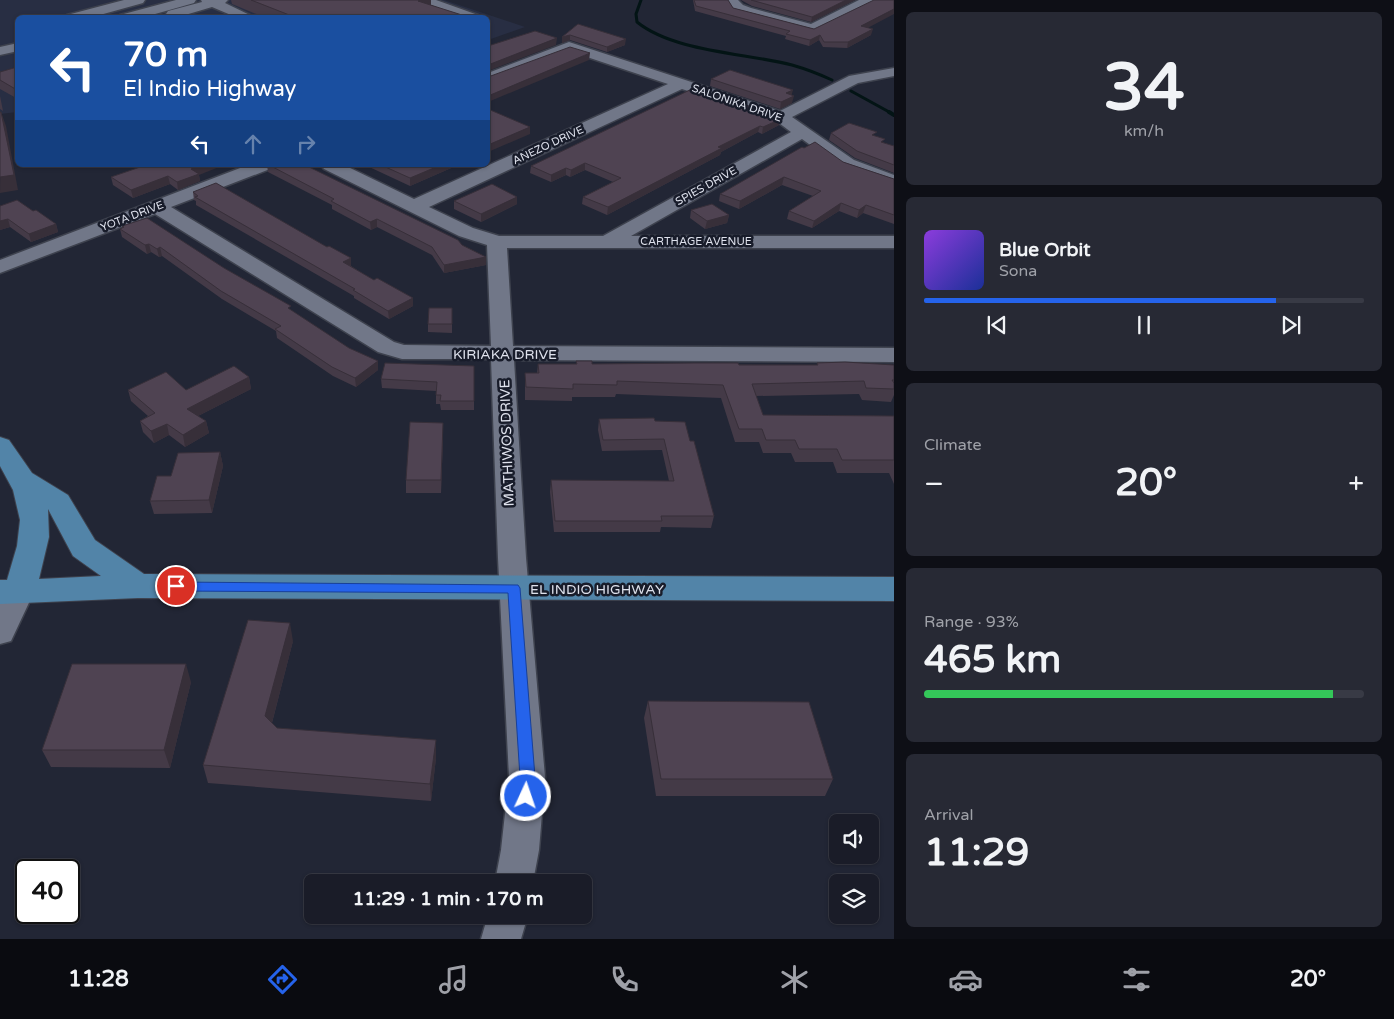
<!DOCTYPE html>
<meta charset="utf-8">
<style>
:root{--surface:#1a1c28;--page:#272934;--text:#f1f3f6;--muted:#9fa1a8;--line:#383a45;--accent:#2563eb}
body{margin:0;font-family:"Varela Round",sans-serif;background:var(--page);color:var(--text);height:100vh;display:flex;flex-direction:column;font-size:19px;white-space:nowrap}
*{box-sizing:border-box;margin:0}
p{font-size:16px;color:var(--muted)}
.icon{flex:none;width:28px;height:28px;fill:none;stroke:currentColor;stroke-width:2;stroke-linecap:round;stroke-linejoin:round}
.map{position:relative;flex:1;overflow:hidden}
.side{display:flex;flex-direction:column;gap:12px;padding:12px;background:#0e0f16;width:500px}
.side>*{flex:none}
.banner{position:absolute;left:15px;top:15px;width:475px;height:152px;border-radius:8px;box-shadow:0 1px 4px #0004,0 0 0 1px var(--line);background:#1a4fa0;color:#fff;overflow:hidden}
.buttons{position:absolute;left:829px;top:814px;display:grid;gap:10px}
.buttons a{display:grid;place-items:center;width:50px;height:50px;border-radius:8px;background:var(--surface);box-shadow:0 1px 4px #0004,0 0 0 1px var(--line);font-size:25px}
.speed{position:absolute;left:15px;top:859px;display:flex;gap:10px;font-size:25px;font-weight:700;text-align:center}
.speed>*{display:grid;place-content:center;width:65px;height:65px;border-radius:50%;background:var(--surface);box-shadow:0 1px 4px #0004,0 0 0 1px var(--line);line-height:1}
.speed .limit{border:2px solid #111;border-radius:8px;background:#fff;color:#111}
.pin{position:absolute;display:grid;place-items:center;width:42px;height:42px;color:#fff;margin:-21px;border:2px solid #fff;border-radius:50%;box-shadow:0 1px 5px #0007}
.me{position:absolute;width:55px;margin:-28px;rotate:3deg;stroke-linejoin:round;filter:drop-shadow(0 0 4px #0008)}
.turn{display:flex;align-items:center;gap:18px;height:105px;padding:0 25px;font-size:22px}
.turn .icon{width:65px;height:65px;stroke-width:2.5}
.turn b{display:block;font-size:35px;line-height:42px}
.lanes{display:flex;align-items:center;height:48px;padding:0 25px;background:#0003;justify-content:center;gap:25px;direction:ltr}
.lanes .off{opacity:.35}
.big{font-size:38px;font-weight:800;line-height:1.1}
.side .widget{flex:1;display:flex;flex-direction:column;justify-content:center;gap:8px;min-width:0;padding:0 18px;border-radius:8px;background:var(--page)}
.side .dial{align-items:center;gap:0}
.dial b{font-size:65px;line-height:1}
.song{display:flex;align-items:center;gap:15px}
.cover{width:60px;height:60px;border-radius:8px;background:linear-gradient(135deg,hsl(270 70% 55%),hsl(230 70% 35%))}
.played{height:5px;border-radius:2px;background:linear-gradient(90deg,var(--accent) 80%,var(--line) 80%)}
.keys{display:flex;justify-content:space-around;direction:ltr}
.heat{display:flex;justify-content:space-between;align-items:center;font-size:28px;direction:ltr}
.charge{height:8px;border-radius:4px;background:linear-gradient(90deg,#34c759 93%,var(--line) 0)}
.trip{position:absolute;left:304px;top:874px;width:288px;height:50px;border-radius:8px;background:var(--surface);box-shadow:0 1px 4px #0004,0 0 0 1px var(--line);font-weight:800;line-height:50px;text-align:center}
.tabs{display:flex;height:80px;justify-content:space-around;align-items:center;background:#0a0b10;color:var(--muted)}
.tabs .icon{width:35px;height:35px}
.tabs .current{color:var(--accent)}
.tabs b{font-size:22px;color:var(--text)}
main{display:flex;flex:1;min-height:0}
.map>svg:first-child{display:block}
.built{fill:#282e43}
.lines{fill:none;stroke-linecap:round;stroke-linejoin:round}
.stream-far1{stroke:#031415;stroke-width:3}
.stream{stroke:#031415;stroke-width:4}
.minor-casing{stroke:#3e424e;stroke-width:3}
.major-casing{stroke:#3e424e;stroke-width:2}
.minor{fill:#717788;fill-rule:evenodd}
.major{fill:#5284a8;fill-rule:evenodd}
.wall{fill:#443a47}
.shaded-wall{fill:#372f39}
.building{fill:#4f4352;stroke:#372f39}
.route{fill:#2563eb;stroke:#184099}
.labels{text-anchor:middle;dominant-baseline:central;stroke-width:5;stroke-linejoin:round;paint-order:stroke}
.far-street-label{font-size:11px;fill:#dfe2ed;stroke:#181c2a}
.street-label{font-size:14px;fill:#dfe2ed;stroke:#181c2a}
</style>
<main>
<div class="map">
<svg width="894" height="939" viewBox="0 0 894 939">
<rect width="100%" height="100%" fill="#222635"/>
<path class="built" d="M 0,0 L 444,0 L 525,27 L 488,40 L 488,18 L 18,18 L 17,112 L 0,114 Z"/>
<g class="lines">
<path class="stream-far1" d="M 641,0 L 636,14 L 637,22 C 674,52 746,53 792,65 C 806,69 819,74 832,80
M 851,91 L 891,113"/>
<path class="stream" d="M 889,112 L 894,115"/>
<g class="minor-casing">
<path id="minor" d="M 124,0 L 145,0 L 143,3 L 89,18 L 66,18 L 67,15 Z
M 176,0 L 196,0 L 194,3 L 141,18 L 119,18 L 120,15 Z
M 201,0 L 228,0 L 225,3 L 256,18 L 238,18 L 212,7 L 175,18 L 168,17 L 166,14 L 168,11 L 202,2 Z
M 418,0 L 436,0 L 478,15 L 479,18 L 459,18 L 420,3 Z
M 725,0 L 738,0 L 743,5 L 751,8 L 811,24 L 859,0 L 875,0 L 873,3 L 813,33 L 741,14 L 733,11 Z
M 569,42 L 780,111 L 849,76 L 894,68 L 894,76 L 858,83 L 792,117 L 854,160 L 894,175 L 894,186 L 842,168 L 802,139 L 631,236 L 894,236 L 894,248 L 507,248 L 513,346 L 894,348 L 894,362 L 514,360 L 526,558 L 545,777 L 539,850 L 533,882 L 495,882 L 501,850 L 509,777 L 498,558 L 491,359 L 402,359 L 378,352 L 155,214 L 0,273 L 0,260 L 248,165 L 273,165 L 270,169 L 171,207 L 394,342 L 404,345 L 491,346 L 487,245 L 459,236 L 324,169 L 321,165 L 344,165 L 414,199 L 668,84 L 569,51 L 488,82 L 488,73 ZM 682,89 L 775,120 L 791,132 L 603,236 L 499,236 L 473,228 L 429,207 Z
M 18,43 L 18,51 L 0,55 L 0,47 Z
M 19,581 L 30,584 L 34,592 L 11,641 L 0,644 L 0,600 L 8,584 Z
M 488,915 L 528,915 L 521,939 L 481,939 Z"/>
</g>
<g class="major-casing">
<path id="major" d="M 0,437 L 9,440 L 32,473 L 68,495 L 95,540 L 144,574 L 894,577 L 894,601 L 138,598 L 0,604 L 0,580 L 7,580 L 17,546 L 20,520 L 13,490 L 0,466 ZM 48,509 L 73,556 L 101,576 L 39,579 L 49,537 Z"/>
</g>
<use href="#minor" class="minor"/>
<use href="#major" class="major"/>
</g>
<path class="wall" d="M 231,0 L 431,0 L 431,5 L 465,18 L 266,18 L 232,4 Z
M 693,0 L 728,0 L 733,8 L 814,29 L 867,28 L 871,35 L 847,48 L 823,47 L 819,40 L 809,46 L 785,39 L 786,36 L 695,11 Z
M 741,0 L 855,0 L 811,22 L 752,6 Z
M 578,24 L 625,45 L 607,52 L 570,40 L 562,43 L 562,37 Z
M 18,67 L 18,99 L 0,89 L 0,72 Z
M 711,79 L 792,95 L 792,103 L 780,109 L 710,86 Z
M 694,88 L 779,125 L 762,134 L 758,132 L 721,152 L 720,155 L 607,215 L 582,204 L 583,197 L 613,182 L 585,170 L 570,177 L 566,175 L 551,182 L 530,173 L 531,166 Z
M 0,96 L 3,111 L 0,109 Z
M 831,133 L 875,136 L 884,143 L 894,146 L 894,173 L 855,158 L 829,140 Z
M 843,162 L 894,179 L 894,224 L 863,213 L 857,218 L 839,211 L 812,228 L 787,219 L 789,211 L 813,196 L 782,185 L 739,209 L 719,201 L 720,194 Z
M 267,165 L 305,165 L 462,245 L 486,265 L 444,273 L 432,255 L 377,227 L 371,230 L 332,209 L 332,205 L 268,172 Z
M 365,165 L 458,165 L 410,186 Z
M 199,175 L 200,181 L 178,190 L 170,184 L 133,198 L 113,185 L 111,177 Z
M 193,192 L 327,247 L 351,258 L 351,266 L 413,306 L 389,319 L 354,298 L 354,296 L 196,205 L 196,201 L 194,200 Z
M 454,201 L 517,204 L 481,222 L 454,209 Z
M 0,206 L 33,211 L 56,224 L 58,232 L 31,242 L 10,227 L 0,230 Z
M 691,210 L 729,215 L 727,223 L 705,229 L 690,218 Z
M 122,226 L 224,268 L 292,311 L 378,370 L 356,387 L 333,376 L 277,338 L 276,331 L 222,299 L 162,256 L 159,257 L 151,252 L 147,254 L 122,237 L 120,229 L 123,228 Z
M 452,308 L 452,333 L 428,332 L 428,324 Z
M 576,361 L 592,364 L 817,365 L 817,363 L 894,365 L 894,395 L 891,402 L 862,400 L 859,394 L 756,396 L 763,415 L 894,416 L 894,484 L 889,473 L 837,473 L 833,462 L 795,462 L 791,453 L 763,453 L 759,442 L 735,442 L 721,398 L 616,394 L 615,397 L 572,397 L 572,401 L 525,400 L 525,373 L 537,373 L 538,364 L 576,364 Z
M 474,366 L 474,410 L 441,410 L 440,404 L 436,404 L 436,391 L 382,388 L 381,379 Z
M 249,377 L 251,389 L 198,416 L 206,421 L 209,433 L 185,447 L 169,435 L 154,443 L 143,432 L 140,421 L 148,416 L 131,401 L 128,390 L 186,390 Z
M 599,419 L 655,421 L 714,516 L 711,528 L 661,527 L 660,532 L 554,532 L 550,492 L 551,480 L 669,481 L 662,450 L 602,451 L 598,430 Z
M 443,436 L 441,493 L 406,493 L 406,480 Z
M 220,452 L 223,466 L 212,513 L 154,514 L 150,501 L 171,476 Z
M 293,641 L 272,723 L 277,728 L 436,758 L 431,801 L 208,783 L 203,765 Z
M 191,682 L 170,768 L 51,767 L 42,750 Z
M 648,701 L 833,779 L 825,796 L 656,796 L 644,718 Z"/>
<path class="shaded-wall" d="M 422,0 L 431,0 L 431,9 L 418,1 Z
M 846,0 L 855,0 L 811,22 L 812,17 Z
M 894,9 L 894,14 L 860,32 L 861,26 Z
M 873,29 L 871,35 L 847,48 L 848,42 Z
M 570,35 L 570,40 L 562,43 L 562,37 Z
M 820,35 L 819,40 L 809,46 L 810,40 Z
M 557,38 L 556,45 L 488,71 L 488,65 Z
M 626,39 L 625,45 L 607,52 L 607,47 Z
M 590,53 L 589,60 L 488,102 L 488,96 Z
M 793,90 L 791,97 L 794,96 L 792,103 L 780,109 L 781,102 L 786,93 Z
M 1,112 L 6,126 L 18,190 L 0,193 Z
M 781,119 L 779,125 L 762,134 L 763,127 Z
M 760,126 L 758,132 L 721,152 L 720,155 L 607,215 L 608,207 L 718,147 Z
M 530,127 L 530,134 L 488,152 L 488,145 Z
M 585,163 L 585,170 L 570,177 L 571,170 Z
M 203,165 L 224,165 L 199,175 L 200,181 L 178,190 L 177,182 L 191,169 Z
M 441,165 L 458,165 L 410,186 L 410,178 Z
M 566,168 L 566,175 L 551,182 L 551,175 Z
M 168,176 L 170,184 L 133,198 L 131,190 Z
M 784,177 L 782,185 L 739,209 L 740,201 Z
M 517,197 L 517,204 L 481,222 L 481,214 Z
M 841,203 L 839,211 L 812,228 L 814,221 Z
M 866,205 L 863,213 L 857,218 L 859,210 Z
M 729,215 L 727,223 L 705,229 L 707,221 Z
M 8,219 L 10,227 L 0,230 L 0,221 Z
M 377,219 L 377,227 L 371,230 L 370,222 Z
M 56,224 L 58,232 L 31,242 L 29,234 Z
M 149,244 L 151,252 L 147,254 L 145,245 Z
M 160,247 L 162,256 L 159,257 L 157,249 Z
M 486,257 L 486,265 L 444,273 L 444,265 Z
M 351,258 L 351,266 L 343,262 Z
M 413,298 L 413,306 L 389,319 L 388,311 Z
M 378,361 L 378,370 L 356,387 L 355,378 Z
M 249,377 L 251,389 L 190,420 L 187,409 Z
M 206,421 L 209,433 L 185,447 L 183,435 Z
M 443,423 L 443,436 L 441,493 L 441,480 Z
M 167,424 L 169,435 L 154,443 L 151,431 Z
M 220,452 L 223,466 L 212,513 L 209,500 Z
M 290,623 L 293,641 L 269,734 L 265,716 Z
M 186,664 L 191,682 L 170,768 L 164,750 Z
M 436,740 L 436,758 L 431,801 L 430,784 Z"/>
<path class="building" d="M 251,0 L 422,0 L 418,1 L 465,16 L 462,18 L 297,18 Z
M 694,0 L 728,0 L 733,8 L 814,29 L 874,0 L 894,0 L 894,9 L 861,26 L 873,29 L 848,42 L 824,42 L 820,35 L 810,40 L 786,34 L 790,31 L 696,6 Z
M 751,0 L 846,0 L 812,17 Z
M 578,24 L 626,39 L 607,47 L 570,35 L 562,37 Z
M 535,31 L 557,38 L 488,65 L 488,46 Z
M 570,47 L 590,53 L 488,96 L 488,77 Z
M 17,67 L 18,67 L 17,90 L 0,80 L 0,72 Z
M 730,70 L 793,90 L 786,93 L 794,96 L 781,102 L 711,79 Z
M 694,88 L 776,115 L 781,119 L 763,127 L 760,126 L 718,147 L 722,148 L 608,207 L 583,197 L 621,178 L 585,163 L 571,170 L 566,168 L 551,175 L 531,166 Z
M 488,109 L 530,127 L 488,145 Z
M 0,112 L 1,112 L 14,175 L 0,177 Z
M 849,123 L 877,132 L 872,135 L 885,139 L 881,142 L 894,146 L 894,165 L 857,151 L 831,133 Z
M 815,142 L 843,162 L 894,179 L 894,215 L 866,205 L 859,210 L 841,203 L 814,221 L 789,211 L 821,191 L 784,177 L 740,201 L 720,194 L 802,147 L 804,148 Z
M 146,165 L 203,165 L 191,169 L 199,174 L 177,182 L 168,176 L 131,190 L 111,177 Z
M 269,165 L 305,165 L 458,240 L 462,245 L 486,257 L 444,265 L 432,247 L 377,219 L 370,222 L 331,201 L 334,199 Z
M 381,165 L 441,165 L 410,178 Z
M 216,183 L 327,247 L 329,246 L 351,258 L 343,262 L 374,280 L 377,278 L 413,298 L 388,311 L 353,290 L 355,289 L 195,197 L 198,196 L 193,192 Z
M 492,184 L 517,197 L 481,214 L 454,201 Z
M 17,200 L 33,211 L 36,210 L 56,224 L 29,234 L 8,219 L 0,221 L 0,206 Z
M 712,204 L 729,215 L 707,221 L 691,210 Z
M 147,218 L 224,268 L 291,306 L 288,308 L 349,348 L 378,361 L 355,378 L 332,367 L 275,329 L 281,326 L 221,291 L 160,247 L 157,249 L 149,244 L 145,245 L 120,229 L 124,227 L 122,226 Z
M 429,308 L 452,308 L 452,324 L 428,324 Z
M 576,361 L 592,361 L 592,364 L 695,363 L 738,363 L 739,365 L 818,365 L 817,363 L 845,362 L 894,365 L 894,380 L 892,380 L 894,383 L 894,389 L 866,388 L 864,381 L 752,384 L 763,415 L 894,416 L 894,460 L 842,460 L 837,449 L 799,449 L 795,440 L 766,440 L 762,429 L 739,429 L 723,385 L 617,381 L 617,385 L 573,384 L 573,389 L 526,387 L 525,373 L 539,373 L 538,364 L 577,364 Z
M 385,363 L 474,366 L 474,401 L 440,401 L 441,395 L 436,395 L 437,382 L 381,379 Z
M 234,366 L 249,377 L 187,409 L 206,421 L 183,435 L 167,424 L 151,431 L 140,421 L 155,413 L 128,390 L 166,372 L 186,390 Z
M 654,418 L 655,421 L 685,422 L 690,441 L 694,441 L 714,516 L 661,516 L 662,521 L 555,521 L 551,480 L 674,481 L 664,439 L 603,440 L 599,419 Z
M 410,422 L 443,423 L 441,480 L 406,480 Z
M 220,452 L 209,500 L 150,501 L 157,476 L 171,476 L 178,453 Z
M 248,620 L 290,623 L 265,716 L 277,728 L 436,740 L 430,784 L 203,765 Z
M 72,664 L 186,664 L 164,750 L 42,750 Z
M 648,701 L 809,702 L 833,779 L 661,779 Z"/>
<path class="route" d="M 176,582 L 518,585 L 520,588 L 535,777 L 531,800 L 526,803 L 520,800 L 518,796 L 520,777 L 508,593 L 176,591 L 172,590 L 170,586 L 172,583 Z"/>
<g class="labels">
<g class="far-street-label">
<text transform="translate(737 103) rotate(19)">SALONIKA DRIVE</text>
<text transform="translate(548 145) rotate(-25)">ANEZO DRIVE</text>
<text transform="translate(706 186) rotate(-29)">SPIES DRIVE</text>
<text transform="translate(132 216) rotate(-21)">YOTA DRIVE</text>
<text x="696" y="241">CARTHAGE AVENUE</text>
</g>
<g class="street-label">
<text x="505" y="354">KIRIAKA DRIVE</text>
<text transform="translate(507 443) rotate(-92)">MATHIWOS DRIVE</text>
<text x="597" y="589">EL INDIO HIGHWAY</text>
</g>
</g>
</svg>
<div class="buttons">
<a><svg class="icon" aria-label="sound" viewBox="0 0 24 24"><path d="M4 9h4l5-4v14l-5-4H4zM17 9q2 3 0 6"/></svg></a>
<a><svg class="icon" aria-label="layers" viewBox="0 0 24 24"><path d="M12 4l9 5-9 5-9-5zM3 14l9 5 9-5"/></svg></a>
</div>
<div class="speed"><div class="limit">40</div></div>
<div class="pin" style="left:176px;top:586px;background:#d93025"><svg class="icon" aria-label="arrive" viewBox="0 0 24 24"><path d="M6 21V4h12l-3 4 3 4H6"/></svg></div>
<svg class="me" style="left:526px;top:796px" viewBox="-20 -20 40 40"><circle r="17" fill="#2563eb" stroke="#fff" stroke-width="3"/><path d="M0-11L8 9 0 5-8 9z" fill="#fff"/></svg>
<div class="trip">11:29 · 1 min · 170 m</div>
<div class="banner">
<div class="turn"><svg class="icon" aria-label="left" viewBox="0 0 24 24"><path d="M17 20v-9H6M10 6l-5 5 5 5"/></svg><div><b>70 m</b>El Indio Highway</div></div>
<div class="lanes"><svg class="icon" aria-label="left" viewBox="0 0 24 24"><path d="M17 20v-9H6M10 6l-5 5 5 5"/></svg><svg class="icon off" aria-label="ahead" viewBox="0 0 24 24"><path d="M12 20V5M6 11l6-6 6 6"/></svg><svg class="icon off" aria-label="right" viewBox="0 0 24 24"><path d="M7 20v-9h11M14 6l5 5-5 5"/></svg></div>
</div>
</div>
<section class="side">
<div class="widget dial"><b>34</b><p>km/h</p></div>
<div class="widget">
<div class="song"><i class="cover"></i><div><b>Blue Orbit</b><p>Sona</p></div></div>
<div class="played"></div>
<div class="keys"><svg class="icon" aria-label="previous" viewBox="0 0 24 24"><path d="M18 5L8 12l10 7zM5 5v14"/></svg><svg class="icon" aria-label="pause" viewBox="0 0 24 24"><path d="M8 5v14M16 5v14"/></svg><svg class="icon" aria-label="next" viewBox="0 0 24 24"><path d="M6 5l10 7-10 7zM19 5v14"/></svg></div>
</div>
<div class="widget"><p>Climate</p>
<div class="heat"><a>−</a><b class="big">20°</b><a>+</a></div>
</div>
<div class="widget"><p>Range · 93%</p><b class="big">465 km</b><div class="charge"></div></div>
<div class="widget"><p>Arrival</p><b class="big">11:29</b></div>
</section>
</main>
<nav class="tabs">
<b>11:28</b>
<svg class="icon current" aria-label="directions" viewBox="0 0 24 24"><path d="M12 3l9 9-9 9-9-9zM9 14v-3h6M13 9l2 2-2 2"/></svg>
<svg class="icon" aria-label="music" viewBox="0 0 24 24"><path d="M9 18V5l10-2v13"/><circle cx="6" cy="18" r="3"/><circle cx="16" cy="16" r="3"/></svg>
<svg class="icon" aria-label="phone" viewBox="0 0 24 24"><path d="M5 4h4l2 5-3 2q2 4 5 5l2-3 5 2v4C11 20 4 13 5 4z"/></svg>
<svg class="icon" aria-label="climate" viewBox="0 0 24 24"><path d="M12 3v18M4 7l16 10M4 17L20 7"/></svg>
<svg class="icon" aria-label="car" viewBox="0 0 24 24"><path d="M5 17H2v-5l4-1 3-4h7l3 4 3 1v5h-3M9 17h6M6 11h13"/><circle cx="7" cy="17" r="2"/><circle cx="17" cy="17" r="2"/></svg>
<svg class="icon" aria-label="filters" viewBox="0 0 24 24"><path d="M4 7h16M4 17h16"/><circle cx="9" cy="7" r="2"/><circle cx="15" cy="17" r="2"/></svg>
<b>20°</b>
</nav>
